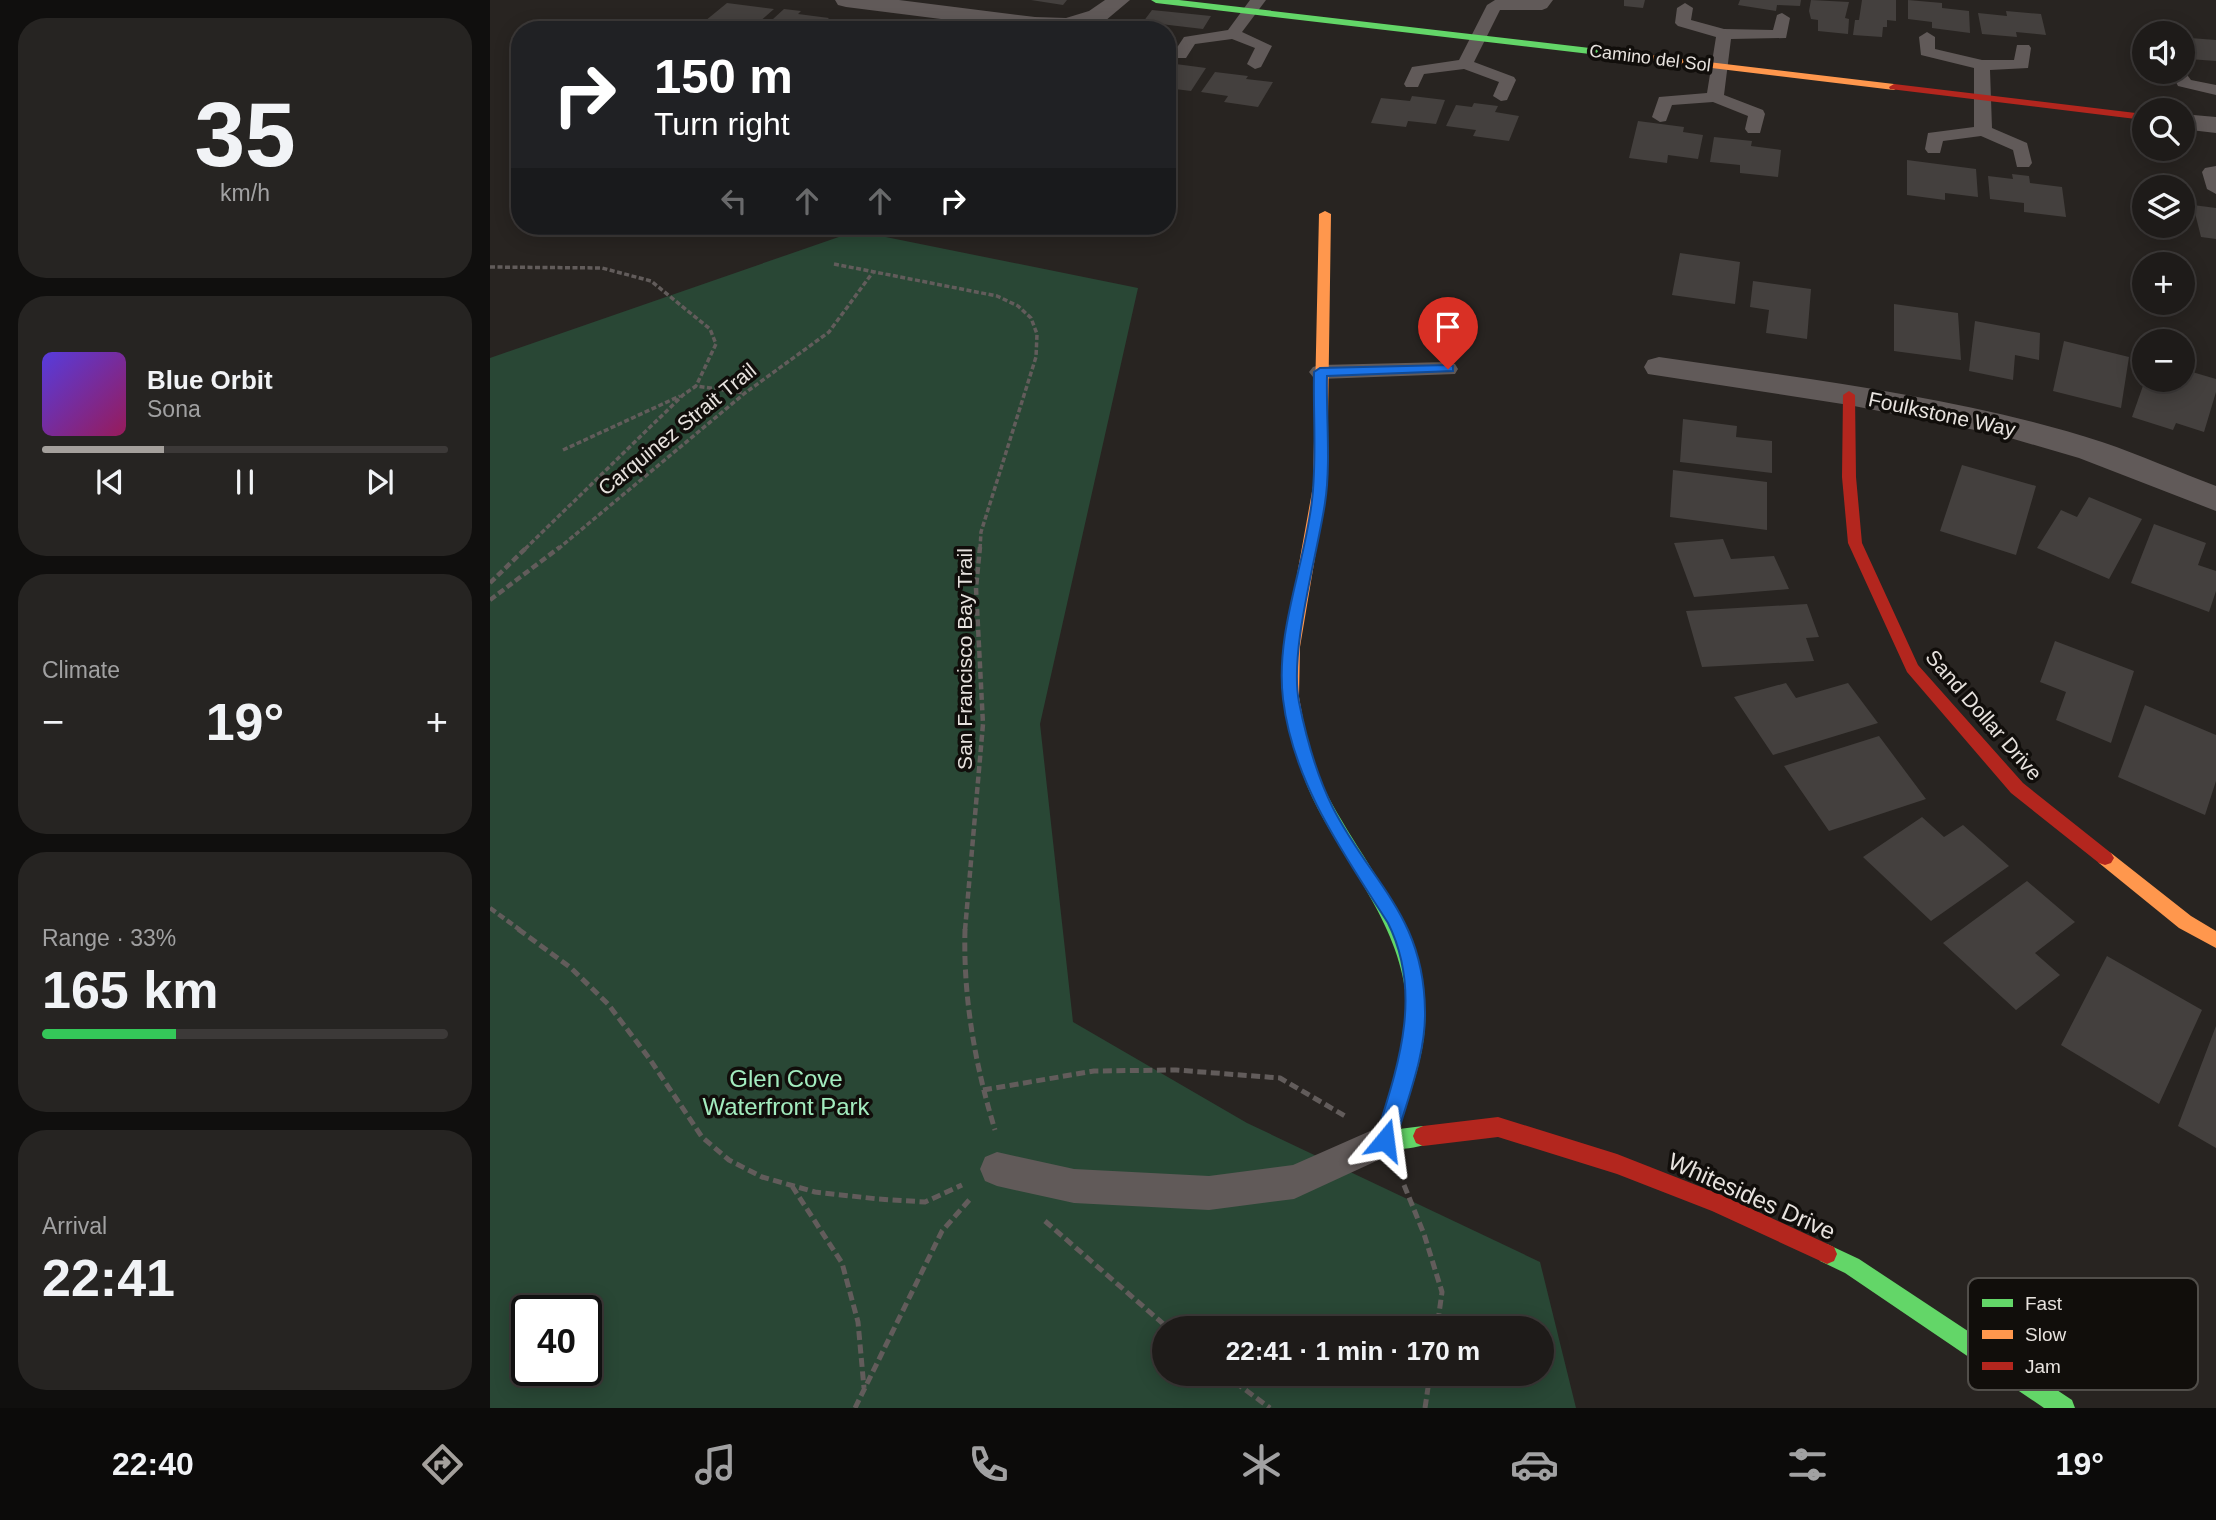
<!DOCTYPE html>
<meta charset="utf-8">
<style>
:root{--surface:#1e1b19;--page:#262422;--text:#f1f3f6;--muted:#a1a1a2;--line:#3c3938;--accent:#a4a09c}
body{margin:0;font-family:Helvetica,sans-serif;background:var(--page);color:var(--text);height:100vh;display:flex;flex-direction:column;font-size:26px;white-space:nowrap}
*{box-sizing:border-box;margin:0}
p{font-size:23px;color:var(--muted)}
.icon{flex:none;width:38px;height:38px;fill:none;stroke:currentColor;stroke-width:2;stroke-linecap:round;stroke-linejoin:round}
.map{position:relative;flex:1;overflow:hidden}
.drawer{display:flex;flex-direction:column;gap:18px;padding:18px;background:#100f0e;width:490px}
.drawer>*{flex:none}
.hud{position:absolute;left:21px;top:21px;width:665px;height:214px;border-radius:28px;box-shadow:0 4px 18px #0003,0 0 0 2px var(--line);background:#202124;color:#fff;overflow:hidden}
.tools{position:absolute;left:1642px;top:21px;display:grid;gap:14px}
.tools a{display:grid;place-items:center;width:63px;height:63px;border-radius:50%;background:var(--surface);box-shadow:0 4px 18px #0003,0 0 0 2px var(--line);font-size:35px}
.speed{position:absolute;left:21px;top:1295px;display:flex;gap:14px;font-size:35px;font-weight:700;text-align:center}
.speed>*{display:grid;place-content:center;width:91px;height:91px;border-radius:50%;background:var(--surface);box-shadow:0 4px 18px #0003,0 0 0 2px var(--line);line-height:1}
.speed .limit{border:4px solid #111;border-radius:10px;background:#fff;color:#111}
.pin{position:absolute;display:grid;place-items:center;width:60px;height:60px;color:#fff;margin:-72px -30px;border-radius:50% 50% 50% 0;rotate:-45deg;box-shadow:0 0 7px #0007}
.pin .icon{rotate:45deg}
.me{position:absolute;width:77px;margin:-38px;rotate:16deg;stroke-linejoin:round;filter:drop-shadow(0 0 5px #0008)}
.turn{display:flex;align-items:center;gap:24px;height:147px;padding:0 28px;font-size:32px}
.turn .icon{width:91px;height:91px;stroke-width:2.5}
.turn b{display:block;font-size:49px;line-height:60px}
.lanes{display:flex;align-items:center;height:66px;padding:0 28px;background:#0003;justify-content:center;gap:35px;direction:ltr}
.lanes .off{opacity:.35}
.big{font-size:52px;font-weight:600;line-height:1.1}
.drawer .widget{flex:1;display:flex;flex-direction:column;justify-content:center;gap:10px;min-width:0;padding:0 24px;border-radius:28px;background:var(--page)}
.drawer .dial{align-items:center;gap:0}
.dial b{font-size:91px;line-height:1}
.song{display:flex;align-items:center;gap:21px}
.cover{width:84px;height:84px;border-radius:10px;background:linear-gradient(135deg,hsl(250 70% 55%),hsl(330 70% 35%))}
.played{height:7px;border-radius:4px;background:linear-gradient(90deg,var(--accent) 30%,var(--line) 30%)}
.keys{display:flex;justify-content:space-around;direction:ltr}
.heat{display:flex;justify-content:space-between;align-items:center;font-size:38px;direction:ltr}
.charge{height:10px;border-radius:5px;background:linear-gradient(90deg,#34c759 33%,var(--line) 0)}
.trip{position:absolute;left:662px;top:1316px;width:402px;height:70px;border-radius:35px;background:var(--surface);box-shadow:0 4px 18px #0003,0 0 0 2px var(--line);font-weight:600;line-height:70px;text-align:center}
.tabs{display:flex;height:112px;justify-content:space-around;align-items:center;background:#0c0b0a;color:var(--muted)}
.tabs .icon{width:49px;height:49px}
.tabs .current{color:var(--accent)}
.tabs b{font-size:32px;color:var(--text)}
main{display:flex;flex:1;min-height:0}
.map>svg:first-child{display:block}
.green{fill:#294735;fill-rule:evenodd}
.building{fill:#44403e}
.lines{fill:none;stroke-linecap:round;stroke-linejoin:round}
.path-far2{stroke:#625c5b;stroke-width:3.5;stroke-dasharray:5 2.5;stroke-linecap:butt}
.path-far1{stroke:#625c5b;stroke-width:4.5;stroke-dasharray:7 3.5;stroke-linecap:butt}
.path{stroke:#625c5b;stroke-width:5;stroke-dasharray:9 4.5;stroke-linecap:butt}
.lane{fill:#615a59;fill-rule:evenodd}
.street{fill:#615a59;fill-rule:evenodd}
.fast{fill:#63d668;fill-rule:evenodd}
.slow{fill:#ff974d;fill-rule:evenodd}
.jam{fill:#b3261e;fill-rule:evenodd}
.route{fill:#1a73e8;stroke:#114b97;stroke-width:2}
.labels{text-anchor:middle;dominant-baseline:central;stroke-width:7;stroke-linejoin:round;paint-order:stroke}
.far-street-label{font-size:18px;fill:#e7e2de;stroke:#110e0b}
.street-label{font-size:21px;fill:#e7e2de;stroke:#110e0b}
.near-park-label{font-size:24px;fill:#a3ecbf;stroke:#110e0b}
.near-street-label{font-size:24px;fill:#e7e2de;stroke:#110e0b}
.key{fill:#110e0b;stroke:#514e4a;stroke-width:2}
.key-label{font-size:19px;fill:#e7e2de}
</style>
<main>
<section class="drawer">
<div class="widget dial"><b>35</b><p>km/h</p></div>
<div class="widget">
<div class="song"><i class="cover"></i><div><b>Blue Orbit</b><p>Sona</p></div></div>
<div class="played"></div>
<div class="keys"><svg class="icon" aria-label="previous" viewBox="0 0 24 24"><path d="M18 5L8 12l10 7zM5 5v14"/></svg><svg class="icon" aria-label="pause" viewBox="0 0 24 24"><path d="M8 5v14M16 5v14"/></svg><svg class="icon" aria-label="next" viewBox="0 0 24 24"><path d="M6 5l10 7-10 7zM19 5v14"/></svg></div>
</div>
<div class="widget"><p>Climate</p>
<div class="heat"><a>−</a><b class="big">19°</b><a>+</a></div>
</div>
<div class="widget"><p>Range · 33%</p><b class="big">165 km</b><div class="charge"></div></div>
<div class="widget"><p>Arrival</p><b class="big">22:41</b></div>
</section>
<div class="map">
<svg width="1726" height="1408" viewBox="0 0 1726 1408">
<rect width="100%" height="100%" fill="#282421"/>
<path class="green" d="M 366,231 L 648,288 L 550,724 L 583,1022 L 757,1123 L 1050,1262 L 1086,1408 L 0,1408 L 0,358 ZM 37,1311 L 96,1311 L 96,1370 L 37,1370 ZM 674,1328 L 1052,1328 L 1052,1374 L 674,1374 Z"/>
<path class="building" d="M 541,0 L 577,0 L 573,5 Z
M 1134,0 L 1155,0 L 1153,8 L 1134,6 Z
M 1250,0 L 1311,0 L 1310,6 L 1287,5 L 1286,11 L 1248,5 Z
M 1321,0 L 1359,2 L 1355,18 L 1359,19 L 1358,34 L 1328,31 L 1328,20 L 1321,19 L 1319,11 Z
M 1372,0 L 1406,0 L 1406,21 L 1397,20 L 1397,27 L 1393,27 L 1392,37 L 1363,35 L 1365,20 L 1369,20 Z
M 1418,0 L 1452,3 L 1452,8 L 1479,11 L 1480,33 L 1442,28 L 1442,22 L 1418,19 Z
M 237,3 L 284,9 L 260,30 L 204,30 Z
M 294,9 L 311,11 L 308,14 L 339,18 L 326,30 L 271,30 Z
M 662,10 L 721,16 L 713,29 L 662,23 L 657,30 L 629,30 L 637,20 L 653,22 Z
M 1516,11 L 1551,14 L 1556,35 L 1526,32 L 1527,37 L 1492,34 L 1488,13 L 1517,16 Z
M 367,20 L 416,26 L 412,30 L 357,30 Z
M 1660,27 L 1697,30 L 1700,38 L 1726,40 L 1726,61 L 1699,59 L 1696,51 L 1692,51 L 1692,33 L 1663,33 Z
M 678,63 L 716,68 L 701,91 L 677,88 Z
M 725,72 L 758,76 L 756,79 L 783,82 L 768,107 L 734,102 L 738,96 L 711,92 Z
M 922,96 L 955,100 L 946,124 L 918,121 L 916,127 L 881,123 L 891,98 L 920,101 Z
M 984,103 L 1008,106 L 1005,112 L 1029,116 L 1019,141 L 983,136 L 986,130 L 956,126 L 966,105 L 982,107 Z
M 1148,121 L 1194,127 L 1193,132 L 1213,135 L 1208,159 L 1178,155 L 1177,163 L 1139,158 Z
M 1224,137 L 1262,141 L 1261,146 L 1291,150 L 1288,177 L 1250,173 L 1250,165 L 1220,162 Z
M 1417,160 L 1486,169 L 1488,197 L 1455,193 L 1455,200 L 1417,195 Z
M 1522,174 L 1539,176 L 1540,183 L 1572,187 L 1576,217 L 1534,212 L 1534,203 L 1500,199 L 1498,176 L 1523,179 Z
M 1703,205 L 1726,208 L 1726,239 L 1711,237 Z
M 1190,253 L 1250,262 L 1245,304 L 1182,295 Z
M 1263,281 L 1321,289 L 1317,339 L 1276,333 L 1279,310 L 1260,307 Z
M 1404,304 L 1468,313 L 1471,360 L 1404,351 Z
M 1485,321 L 1550,333 L 1549,360 L 1525,355 L 1523,380 L 1479,371 Z
M 1574,341 L 1639,357 L 1631,408 L 1563,391 Z
M 1692,369 L 1726,379 L 1726,392 L 1714,432 L 1686,423 L 1683,430 L 1642,417 L 1655,380 L 1692,380 Z
M 1193,419 L 1247,426 L 1246,437 L 1282,441 L 1282,473 L 1190,462 Z
M 1472,465 L 1546,486 L 1526,555 L 1450,531 Z
M 1183,470 L 1277,482 L 1277,530 L 1180,517 Z
M 1599,497 L 1652,519 L 1619,579 L 1547,548 L 1571,510 L 1587,517 Z
M 1664,524 L 1716,543 L 1708,565 L 1726,571 L 1726,591 L 1719,612 L 1641,583 Z
M 1233,539 L 1241,559 L 1284,556 L 1299,589 L 1204,597 L 1184,543 Z
M 1317,604 L 1329,637 L 1316,638 L 1324,661 L 1212,667 L 1196,611 Z
M 1565,641 L 1644,671 L 1621,743 L 1566,720 L 1576,692 L 1550,682 Z
M 1296,683 L 1306,698 L 1358,683 L 1388,723 L 1283,755 L 1244,697 Z
M 1655,705 L 1726,735 L 1726,781 L 1715,815 L 1628,777 Z
M 1389,736 L 1436,799 L 1339,831 L 1294,766 Z
M 1432,817 L 1454,837 L 1473,825 L 1519,866 L 1441,921 L 1373,857 Z
M 1537,881 L 1585,922 L 1545,953 L 1570,975 L 1526,1010 L 1453,943 Z
M 1617,956 L 1712,1010 L 1669,1104 L 1571,1045 Z
M 1726,1026 L 1726,1148 L 1688,1126 Z"/>
<g class="lines">
<path class="path-far2" d="M 344,264 L 507,296 L 528,306 L 541,318 L 547,334 L 546,357 L 491,532 L 490,549
M 0,267 L 112,268 L 161,281 L 220,329 L 226,344 L 206,386
M 73,450 L 190,396
M 35,549 L 193,395 L 206,386 L 255,393
M 68,549 L 255,393 L 339,332 L 383,272"/>
<path class="path-far1" d="M 0,583 L 37,547
M 0,600 L 70,547
M 0,908 L 30,930
M 475,930 L 493,724 L 486,588 L 490,547"/>
<path class="path" d="M 28,929 L 81,968 L 118,1004 L 159,1058 L 212,1137 L 239,1160 L 272,1177 L 325,1192 L 388,1199 L 435,1202 L 472,1185
M 475,929 C 473,997 485,1065 505,1130
M 493,1090 L 604,1071 L 686,1070 L 790,1078 L 855,1116
M 914,1185 L 934,1234 L 952,1292 L 947,1328
M 302,1186 L 352,1263 L 368,1322 L 374,1388
M 555,1221 L 678,1328
M 734,1374 L 780,1408
M 365,1408 L 452,1231 L 481,1198
M 935,1408 L 940,1374"/>
<path class="lane" d="M 760,0 L 776,0 L 752,32 L 782,46 L 771,67 L 765,69 L 757,64 L 765,48 L 742,39 L 705,44 L 696,58 L 684,58 L 682,55 L 694,37 L 738,30 Z
M 1005,0 L 1063,0 L 1057,8 L 1052,10 L 1010,10 L 984,62 L 1024,77 L 1026,80 L 1017,100 L 1011,101 L 1003,96 L 1009,82 L 974,69 L 934,74 L 928,87 L 916,87 L 914,84 L 922,67 L 969,60 L 997,5 Z
M 1195,3 L 1203,8 L 1201,20 L 1234,29 L 1283,30 L 1287,15 L 1292,13 L 1300,18 L 1296,38 L 1241,39 L 1234,95 L 1273,110 L 1275,114 L 1270,133 L 1258,133 L 1255,129 L 1258,116 L 1223,102 L 1182,105 L 1176,121 L 1170,122 L 1162,117 L 1169,97 L 1217,93 L 1226,37 L 1188,26 L 1185,23 L 1187,8 Z
M 1437,32 L 1445,37 L 1445,49 L 1492,60 L 1524,60 L 1527,45 L 1539,45 L 1541,48 L 1538,68 L 1500,70 L 1502,128 L 1537,143 L 1542,163 L 1539,167 L 1527,167 L 1523,150 L 1491,136 L 1453,141 L 1450,153 L 1438,153 L 1435,149 L 1438,133 L 1484,127 L 1484,68 L 1431,55 L 1429,37 Z
M 1692,68 L 1701,80 L 1726,85 L 1726,95 L 1688,86 L 1681,72 L 1692,72 Z
M 1726,166 L 1726,194 L 1717,189 L 1712,172 L 1715,168 Z
M 958,362 L 965,364 L 968,369 L 965,374 L 830,379 L 823,377 L 819,372 L 823,367 L 830,365 Z
M 896,1124 L 908,1129 L 913,1140 L 908,1151 L 804,1199 L 719,1210 L 584,1203 L 507,1186 L 495,1181 L 490,1169 L 495,1157 L 507,1152 L 584,1169 L 719,1176 L 803,1165 Z"/>
<path class="street" d="M 345,0 L 409,0 L 545,17 L 576,18 L 599,11 L 615,0 L 640,0 L 615,21 L 585,30 L 537,30 L 356,7 L 348,5 Z
M 1692,114 L 1726,117 L 1726,133 L 1692,129 Z
M 1169,357 C 1317,379 1469,396 1612,442 C 1651,455 1688,472 1726,486 L 1726,511 L 1589,458 L 1510,435 L 1359,405 L 1158,374 L 1154,367 L 1158,360 Z"/>
<path class="fast" d="M 661,0 L 689,0 L 1117,50 L 1122,53 L 1117,56 L 666,3 Z
M 805,713 L 811,715 L 813,719 C 819,746 826,775 840,800 C 879,872 940,938 935,1026 C 933,1061 919,1095 909,1129 L 933,1126 L 940,1129 L 943,1136 L 940,1143 C 927,1148 902,1152 889,1147 L 886,1140 C 899,1098 918,1055 917,1011 C 915,933 863,875 828,809 C 813,781 804,750 797,719 L 799,715 Z
M 1337,1244 L 1369,1259 L 1582,1400 L 1585,1408 L 1554,1408 L 1355,1273 L 1330,1261 L 1327,1254 L 1330,1247 Z"/>
<path class="slow" d="M 1117,50 L 1404,84 L 1409,87 L 1404,90 L 1114,55 L 1112,53 Z
M 835,211 L 841,214 L 837,486 L 810,647 L 809,697 L 813,719 L 811,723 L 799,723 L 793,697 L 794,647 L 823,486 L 829,214 Z
M 1615,851 L 1621,853 L 1701,916 L 1726,931 L 1726,948 L 1689,928 L 1609,863 L 1606,858 L 1609,853 Z"/>
<path class="jam" d="M 1404,84 L 1654,114 L 1654,120 L 1400,89 L 1399,87 Z
M 1359,391 L 1365,395 L 1366,477 L 1372,543 L 1428,665 L 1533,783 L 1621,853 L 1624,858 L 1621,863 L 1615,865 L 1609,863 L 1521,793 L 1417,672 L 1358,543 L 1352,477 L 1353,395 Z
M 1008,1117 L 1127,1154 L 1234,1196 L 1344,1247 L 1347,1254 L 1344,1261 L 1337,1264 L 1222,1211 L 1127,1174 L 1008,1137 L 933,1146 L 926,1143 L 923,1136 L 926,1129 L 933,1126 Z"/>
</g>
<path class="route" d="M 958,365 L 963,366 L 963,371 L 837,376 C 836,415 841,465 835,503 C 827,557 799,650 809,702 C 816,737 827,776 843,808 C 882,884 934,916 935,1011 C 936,1055 917,1099 906,1140 L 903,1147 L 895,1150 L 888,1147 L 885,1140 C 907,1069 934,995 898,923 C 854,854 803,783 793,699 C 785,632 815,565 822,500 C 827,458 823,414 824,372 L 830,368 Z"/>
<g class="labels">
<g class="far-street-label">
<text transform="translate(1160 58) rotate(7)">Camino del Sol</text>
</g>
<g class="street-label">
<text transform="translate(1452 414) rotate(12)">Foulkstone Way</text>
<text transform="translate(187 429) rotate(-39)">Carquinez Strait Trail</text>
<text transform="translate(474 659) rotate(-90)">San Francisco Bay Trail</text>
<text transform="translate(1494 715) rotate(49)">Sand Dollar Drive</text>
</g>
<g class="near-park-label">
<text x="296" y="1078">Glen Cove<tspan x="296" dy="28">Waterfront Park</tspan></text>
</g>
<g class="near-street-label">
<text transform="translate(1262 1196) rotate(24)">Whitesides Drive</text>
</g>
</g>
<rect x="1478" y="1278" width="230" height="112" rx="10" class="key"/>
<rect x="1492" y="1299" width="31" height="8" fill="#63d668"/>
<rect x="1492" y="1330" width="31" height="9" fill="#ff974d"/>
<rect x="1492" y="1362" width="31" height="8" fill="#b3261e"/>
<g class="key-label">
<text x="1535" y="1310">Fast</text>
<text x="1535" y="1341">Slow</text>
<text x="1535" y="1373">Jam</text>
</g>
</svg>
<div class="tools">
<a><svg class="icon" aria-label="sound" viewBox="0 0 24 24"><path d="M4 9h4l5-4v14l-5-4H4zM17 9q2 3 0 6"/></svg></a>
<a><svg class="icon" aria-label="search" viewBox="0 0 24 24"><circle cx="10" cy="10" r="6"/><path d="M15 15l6 6"/></svg></a>
<a><svg class="icon" aria-label="layers" viewBox="0 0 24 24"><path d="M12 4l9 5-9 5-9-5zM3 14l9 5 9-5"/></svg></a>
<a>+</a>
<a>−</a>
</div>
<div class="speed"><div class="limit">40</div></div>
<div class="pin" style="left:958px;top:369px;background:#d93025"><svg class="icon" aria-label="arrive" viewBox="0 0 24 24"><path d="M6 21V4h12l-3 4 3 4H6"/></svg></div>
<svg class="me" style="left:895px;top:1140px" viewBox="-20 -20 40 40"><path d="M0-17L14 15 0 8-14 15z" fill="#1a73e8" stroke="#fff" stroke-width="4"/></svg>
<div class="trip">22:41 · 1 min · 170 m</div>
<div class="hud">
<div class="turn"><svg class="icon" aria-label="right" viewBox="0 0 24 24"><path d="M7 20v-9h11M14 6l5 5-5 5"/></svg><div><b>150 m</b>Turn right</div></div>
<div class="lanes"><svg class="icon off" aria-label="left" viewBox="0 0 24 24"><path d="M17 20v-9H6M10 6l-5 5 5 5"/></svg><svg class="icon off" aria-label="ahead" viewBox="0 0 24 24"><path d="M12 20V5M6 11l6-6 6 6"/></svg><svg class="icon off" aria-label="ahead" viewBox="0 0 24 24"><path d="M12 20V5M6 11l6-6 6 6"/></svg><svg class="icon" aria-label="right" viewBox="0 0 24 24"><path d="M7 20v-9h11M14 6l5 5-5 5"/></svg></div>
</div>
</div>
</main>
<nav class="tabs">
<b>22:40</b>
<svg class="icon current" aria-label="directions" viewBox="0 0 24 24"><path d="M12 3l9 9-9 9-9-9zM9 14v-3h6M13 9l2 2-2 2"/></svg>
<svg class="icon" aria-label="music" viewBox="0 0 24 24"><path d="M9 18V5l10-2v13"/><circle cx="6" cy="18" r="3"/><circle cx="16" cy="16" r="3"/></svg>
<svg class="icon" aria-label="phone" viewBox="0 0 24 24"><path d="M5 4h4l2 5-3 2q2 4 5 5l2-3 5 2v4C11 20 4 13 5 4z"/></svg>
<svg class="icon" aria-label="climate" viewBox="0 0 24 24"><path d="M12 3v18M4 7l16 10M4 17L20 7"/></svg>
<svg class="icon" aria-label="car" viewBox="0 0 24 24"><path d="M5 17H2v-5l4-1 3-4h7l3 4 3 1v5h-3M9 17h6M6 11h13"/><circle cx="7" cy="17" r="2"/><circle cx="17" cy="17" r="2"/></svg>
<svg class="icon" aria-label="filters" viewBox="0 0 24 24"><path d="M4 7h16M4 17h16"/><circle cx="9" cy="7" r="2"/><circle cx="15" cy="17" r="2"/></svg>
<b>19°</b>
</nav>
